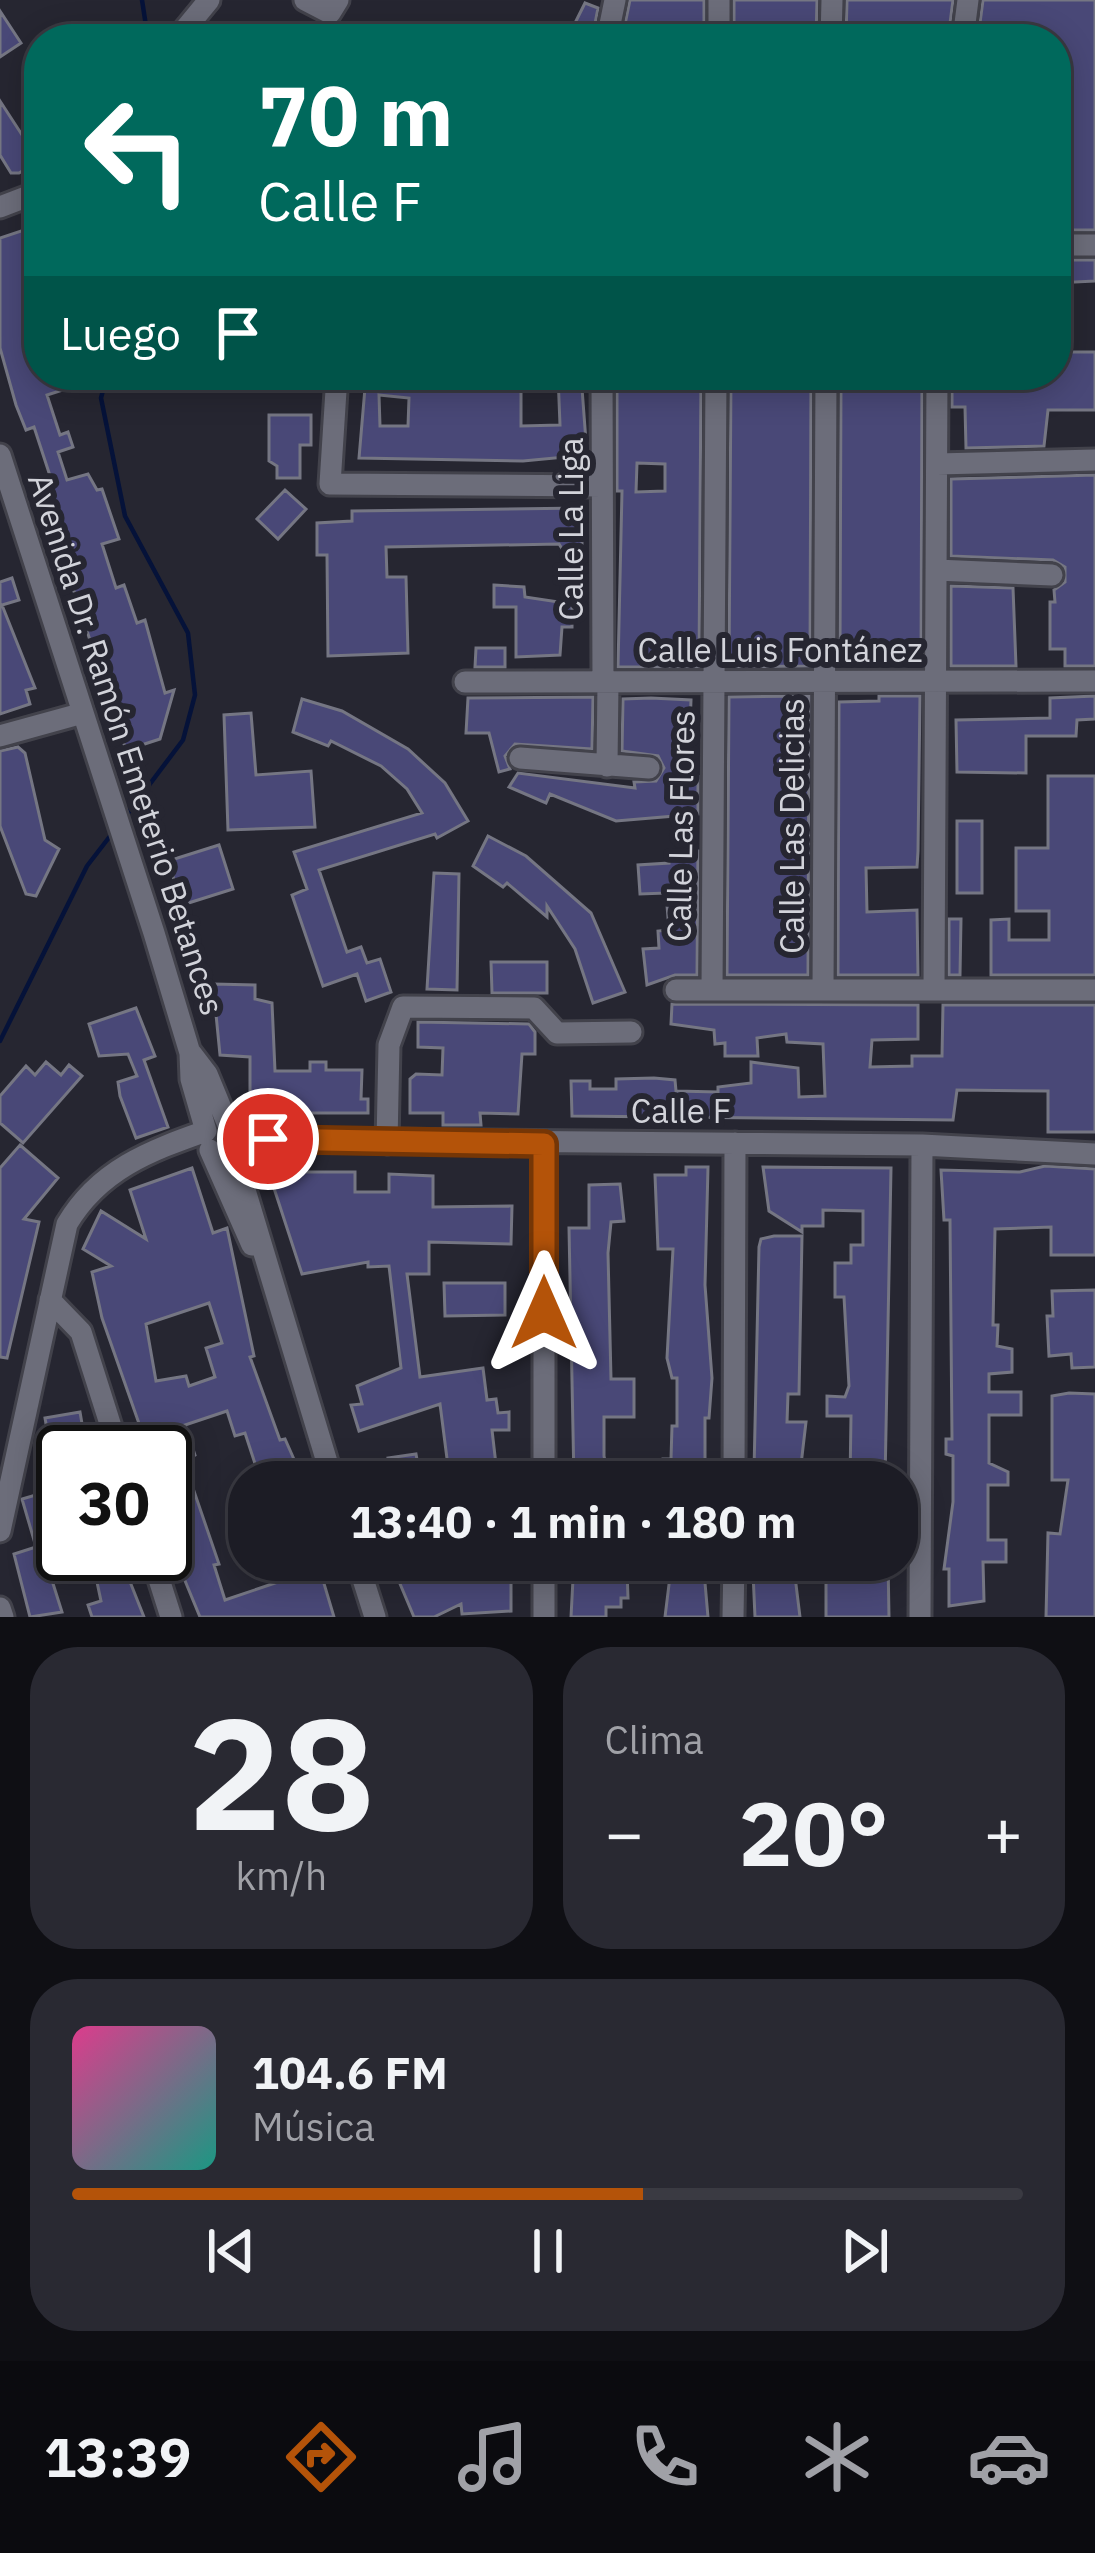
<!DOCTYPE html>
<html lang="es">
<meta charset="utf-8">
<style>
:root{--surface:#1c1c25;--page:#292932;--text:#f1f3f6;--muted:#a0a1a7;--line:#3a3a42;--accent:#b45309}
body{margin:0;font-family:"IBM Plex Sans",sans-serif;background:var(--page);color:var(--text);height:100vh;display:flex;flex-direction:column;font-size:45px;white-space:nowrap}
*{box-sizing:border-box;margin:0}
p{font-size:39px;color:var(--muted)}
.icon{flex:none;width:66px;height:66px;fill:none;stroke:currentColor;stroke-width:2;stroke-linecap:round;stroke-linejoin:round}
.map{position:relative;height:1617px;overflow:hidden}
.drawer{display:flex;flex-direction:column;gap:30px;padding:30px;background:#0f0f14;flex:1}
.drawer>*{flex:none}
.hud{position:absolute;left:24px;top:24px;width:1047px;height:366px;border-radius:48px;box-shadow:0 6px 30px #0003,0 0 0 3px var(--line);background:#00695c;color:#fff;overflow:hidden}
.speed{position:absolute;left:36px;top:1425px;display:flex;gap:24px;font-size:60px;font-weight:700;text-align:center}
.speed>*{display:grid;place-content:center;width:156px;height:156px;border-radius:50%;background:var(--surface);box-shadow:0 6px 30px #0003,0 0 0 3px var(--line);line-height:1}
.speed .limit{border:6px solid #111;border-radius:18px;background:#fff;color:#111}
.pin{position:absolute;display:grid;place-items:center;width:102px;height:102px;color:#fff;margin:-51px;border:6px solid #fff;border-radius:50%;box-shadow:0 3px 12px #0007}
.me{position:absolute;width:132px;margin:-66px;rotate:0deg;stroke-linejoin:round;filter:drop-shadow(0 0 9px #0008)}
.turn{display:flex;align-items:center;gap:42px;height:252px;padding:0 36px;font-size:54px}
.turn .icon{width:156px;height:156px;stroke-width:2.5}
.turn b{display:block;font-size:84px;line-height:102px}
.then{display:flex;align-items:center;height:114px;padding:0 36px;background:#0003;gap:24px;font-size:45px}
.big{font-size:90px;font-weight:800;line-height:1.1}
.drawer .tile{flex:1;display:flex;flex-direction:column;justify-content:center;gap:18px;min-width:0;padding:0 42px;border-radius:48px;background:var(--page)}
.drawer .dial{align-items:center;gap:0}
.dial b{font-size:156px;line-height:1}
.song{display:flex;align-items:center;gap:36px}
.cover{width:144px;height:144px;border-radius:18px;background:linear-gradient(135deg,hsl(330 70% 55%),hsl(170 70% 35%))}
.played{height:12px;border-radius:6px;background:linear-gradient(90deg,var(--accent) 60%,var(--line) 60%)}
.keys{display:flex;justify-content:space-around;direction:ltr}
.heat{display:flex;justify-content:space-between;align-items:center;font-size:66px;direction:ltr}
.drawer .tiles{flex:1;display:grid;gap:30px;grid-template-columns:1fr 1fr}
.tile:last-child{grid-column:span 2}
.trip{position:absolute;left:228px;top:1461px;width:690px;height:120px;border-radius:48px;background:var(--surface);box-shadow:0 6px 30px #0003,0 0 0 3px var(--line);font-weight:800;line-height:120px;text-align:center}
.tab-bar{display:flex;height:192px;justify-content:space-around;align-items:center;background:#0b0b0f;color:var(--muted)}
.tab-bar .icon{width:84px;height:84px}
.tab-bar .on{color:var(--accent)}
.tab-bar b{font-size:54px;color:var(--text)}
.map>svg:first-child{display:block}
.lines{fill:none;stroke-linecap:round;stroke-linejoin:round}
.stream{stroke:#051239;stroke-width:4.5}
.building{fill:#494877;stroke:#757683;stroke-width:3;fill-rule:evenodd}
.minor-casing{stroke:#42424b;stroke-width:27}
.minor{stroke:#6c6d7a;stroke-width:21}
.route-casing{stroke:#753606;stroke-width:30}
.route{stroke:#b45309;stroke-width:21}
.labels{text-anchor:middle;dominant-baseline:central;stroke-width:12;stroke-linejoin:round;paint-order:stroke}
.street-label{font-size:33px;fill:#d2d3da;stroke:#262631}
</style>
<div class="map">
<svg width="1095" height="1617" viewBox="0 0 1095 1617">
<rect width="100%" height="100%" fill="#262631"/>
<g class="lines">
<path class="stream" d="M 142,0 L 148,39
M 107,375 L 101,398 L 125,516 L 188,633 L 195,695 L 183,740 L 125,817
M 0,1041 L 87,866 L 114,831"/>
</g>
<path class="building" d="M 630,0 L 704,0 L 704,39 L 622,39 Z
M 734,0 L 817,0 L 816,39 L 784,39 L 784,29 L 755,29 L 756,39 L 734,39 Z
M 847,0 L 953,0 L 948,39 L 846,39 Z
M 983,0 L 1095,0 L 1095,230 L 1056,230 L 1056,39 L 1017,39 L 1018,25 L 980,23 Z
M 585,3 L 598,8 L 592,39 L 579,39 L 571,31 Z
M 0,11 L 21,43 L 0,57 Z
M 0,101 L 39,161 L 19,173 L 11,173 L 0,155 Z
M 39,225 L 39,375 L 100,378 L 47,395 L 60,435 L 68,432 L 73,447 L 58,452 L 67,480 L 88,474 L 97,490 L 102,489 L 119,539 L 102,544 L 116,588 L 124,585 L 137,623 L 145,620 L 165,693 L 174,690 L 160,739 L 126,750 L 66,567 L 44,489 L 53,485 L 34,427 L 26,430 L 16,405 L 0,348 L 0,238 Z
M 1056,260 L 1095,260 L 1095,281 L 1056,283 Z
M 1061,352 L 1095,352 L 1095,410 L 1048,410 L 1044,446 L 966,448 L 965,407 L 952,407 L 952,375 L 1056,375 Z
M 358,375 L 521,375 L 521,426 L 560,425 L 558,375 L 581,375 L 587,455 L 523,461 L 359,458 L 365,388 L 359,388 ZM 379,395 L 409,398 L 408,426 L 380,426 Z
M 617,375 L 701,375 L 699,667 L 618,667 L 622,491 L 617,491 ZM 637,463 L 665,464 L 665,491 L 636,492 Z
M 731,375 L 811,375 L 810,666 L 729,667 Z
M 841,378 L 922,379 L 921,666 L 881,662 L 882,648 L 840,647 Z
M 269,415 L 311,415 L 311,445 L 300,445 L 300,478 L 277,478 L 277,466 L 269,461 Z
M 1095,475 L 1095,666 L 1065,666 L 1065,649 L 1050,649 L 1050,602 L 1055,602 L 1054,590 L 1065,582 L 1065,567 L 1053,560 L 951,556 L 951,479 Z
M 285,490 L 306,509 L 278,539 L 257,519 Z
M 582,508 L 582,555 L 566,555 L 559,544 L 386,547 L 387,577 L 406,577 L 408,653 L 328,656 L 327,555 L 317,555 L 317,523 L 352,521 L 352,511 Z
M 12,578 L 19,600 L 2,605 L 35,688 L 26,690 L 30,704 L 0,714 L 0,582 Z
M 494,585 L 524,587 L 525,597 L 572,604 L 572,627 L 562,627 L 560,655 L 516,657 L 516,607 L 494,607 Z
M 951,586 L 1013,588 L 1016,666 L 951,666 Z
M 476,648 L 505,648 L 505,667 L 475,667 Z
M 809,696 L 808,975 L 727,975 L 729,697 Z
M 879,696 L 920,696 L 918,851 L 917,867 L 866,868 L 867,912 L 917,910 L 918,975 L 838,975 L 839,702 L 879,701 Z
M 1095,696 L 1095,719 L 1077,720 L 1076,736 L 1026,736 L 1026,773 L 957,772 L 956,720 L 1050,718 L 1050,698 Z
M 593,697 L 592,749 L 515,744 L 505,756 L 510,769 L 499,772 L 489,733 L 466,733 L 468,698 Z
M 651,698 L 691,700 L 688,778 L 698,777 L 698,814 L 616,821 L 550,794 L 546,803 L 509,787 L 518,773 L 635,788 L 634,782 L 656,781 L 664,768 L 658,756 L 622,751 L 623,699 Z
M 302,699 L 342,711 L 408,749 L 445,783 L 468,821 L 437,838 L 435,834 L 319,870 L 347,952 L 361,947 L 367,963 L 380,959 L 391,992 L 366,1001 L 357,974 L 323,986 L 292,895 L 307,889 L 294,852 L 422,813 L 407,789 L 381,766 L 331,741 L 328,746 L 293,732 Z
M 251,713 L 256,775 L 311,771 L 315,827 L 228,830 L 224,715 Z
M 18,747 L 25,753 L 45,840 L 59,849 L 36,896 L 26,894 L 0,826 L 0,751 Z
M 1048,776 L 1095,776 L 1095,975 L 991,975 L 991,920 L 1009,919 L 1009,940 L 1049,940 L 1049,911 L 1016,911 L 1016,848 L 1048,848 Z
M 957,821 L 982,821 L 982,893 L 957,893 Z
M 488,836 L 526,856 L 591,913 L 625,992 L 593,1003 L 575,949 L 547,906 L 547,917 L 507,883 L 503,887 L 473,866 Z
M 219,845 L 233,889 L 182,905 L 168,861 Z
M 669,851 L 698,851 L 697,975 L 675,975 L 647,985 L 643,949 L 659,948 L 658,931 L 669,930 L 666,893 L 640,894 L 638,865 L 669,863 Z
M 434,873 L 459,874 L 457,990 L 427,989 Z
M 949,919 L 961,919 L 960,975 L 949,975 Z
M 491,962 L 547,962 L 547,993 L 492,993 Z
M 213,984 L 255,985 L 255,999 L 272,1003 L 275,1071 L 310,1071 L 310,1062 L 326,1062 L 326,1070 L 362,1070 L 361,1099 L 368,1099 L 368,1113 L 290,1113 L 290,1103 L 250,1104 L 250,1057 L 220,1055 Z
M 672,1004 L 918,1005 L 918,1039 L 872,1040 L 870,1067 L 912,1066 L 912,1056 L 942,1056 L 943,1005 L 1095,1005 L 1095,1132 L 1048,1132 L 1048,1091 L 957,1090 L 953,1120 L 572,1116 L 571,1081 L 590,1081 L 590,1089 L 616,1089 L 616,1079 L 654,1078 L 675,1080 L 676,1091 L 718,1092 L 718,1087 L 751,1083 L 751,1062 L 798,1068 L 799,1097 L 825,1096 L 823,1044 L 787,1042 L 786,1034 L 757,1038 L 758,1056 L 725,1056 L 725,1043 L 715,1044 L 714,1030 L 671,1024 Z
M 136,1008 L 155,1056 L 144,1060 L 168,1127 L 136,1138 L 120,1096 L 118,1082 L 137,1076 L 128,1054 L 99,1056 L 89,1024 Z
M 418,1022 L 529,1024 L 535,1032 L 535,1054 L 522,1054 L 518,1114 L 480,1113 L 481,1125 L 443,1125 L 443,1113 L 410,1113 L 410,1079 L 416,1074 L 442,1075 L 443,1048 L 418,1047 Z
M 46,1062 L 61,1075 L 69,1065 L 82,1076 L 23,1143 L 0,1123 L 0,1096 L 26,1066 L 35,1075 Z
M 20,1145 L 58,1178 L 24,1219 L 39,1222 L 7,1358 L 0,1357 L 0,1168 Z
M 1045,1166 L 1095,1169 L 1095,1255 L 1051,1255 L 1051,1227 L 995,1229 L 993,1325 L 998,1325 L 997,1346 L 1012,1349 L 1012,1372 L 989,1374 L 989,1392 L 1021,1392 L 1021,1415 L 989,1415 L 989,1463 L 1008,1472 L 1008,1485 L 988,1485 L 988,1540 L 1006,1540 L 1006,1562 L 983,1562 L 984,1601 L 949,1606 L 949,1569 L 944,1569 L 953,1502 L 953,1456 L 946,1454 L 946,1439 L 952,1439 L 950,1220 L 944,1220 L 941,1170 L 1020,1172 Z
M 686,1167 L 708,1167 L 705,1285 L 712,1378 L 709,1418 L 705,1418 L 705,1482 L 673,1482 L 673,1472 L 663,1473 L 663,1459 L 671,1459 L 672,1426 L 677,1426 L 677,1378 L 672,1378 L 667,1358 L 673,1249 L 658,1249 L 655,1175 L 686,1175 Z
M 763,1167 L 891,1168 L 885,1482 L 850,1482 L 851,1416 L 827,1416 L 827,1396 L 845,1397 L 849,1386 L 844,1297 L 835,1297 L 835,1263 L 851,1263 L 851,1245 L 863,1245 L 863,1211 L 823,1210 L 823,1226 L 802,1226 L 802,1232 L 769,1211 Z
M 192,1168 L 213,1233 L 227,1228 L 254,1356 L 250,1357 L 280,1440 L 285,1439 L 304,1482 L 261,1482 L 245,1433 L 235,1436 L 227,1411 L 185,1425 L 195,1455 L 184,1462 L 219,1564 L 214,1565 L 225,1600 L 284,1580 L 279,1564 L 317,1560 L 334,1617 L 200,1617 L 169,1542 L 165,1452 L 149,1452 L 102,1318 L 92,1272 L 111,1266 L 83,1249 L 101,1211 L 146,1239 L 130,1190 ZM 209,1303 L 222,1343 L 206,1348 L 215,1377 L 189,1386 L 186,1376 L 156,1381 L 146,1324 Z
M 294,1172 L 355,1172 L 355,1192 L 389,1192 L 389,1174 L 433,1176 L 433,1207 L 512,1206 L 511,1244 L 429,1242 L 429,1274 L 407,1274 L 420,1377 L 483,1368 L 487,1400 L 496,1399 L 498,1413 L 509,1412 L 509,1430 L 492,1430 L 498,1482 L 450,1482 L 440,1404 L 359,1431 L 351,1405 L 362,1404 L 357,1386 L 401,1368 L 389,1266 L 368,1267 L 368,1262 L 302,1274 L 270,1176 Z
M 620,1184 L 624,1221 L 611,1222 L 608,1253 L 611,1379 L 634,1379 L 634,1417 L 604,1417 L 604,1456 L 606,1465 L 626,1466 L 625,1482 L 574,1482 L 569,1228 L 589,1228 L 589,1185 Z
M 774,1236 L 802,1236 L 799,1394 L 788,1394 L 787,1422 L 806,1422 L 799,1482 L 757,1482 L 754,1471 L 759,1247 L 761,1239 Z
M 444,1283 L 505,1283 L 505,1315 L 445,1316 Z
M 1095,1290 L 1095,1367 L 1072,1368 L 1071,1354 L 1049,1356 L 1047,1316 L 1053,1316 L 1052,1291 Z
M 1069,1393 L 1095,1394 L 1095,1617 L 1046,1617 L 1048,1533 L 1060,1534 L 1068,1480 L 1052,1480 L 1052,1396 Z
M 80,1412 L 86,1447 L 51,1453 L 45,1418 Z
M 416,1454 L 421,1482 L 392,1482 L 388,1458 Z
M 63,1487 L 63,1527 L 55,1529 L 58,1536 L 52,1538 L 62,1571 L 50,1574 L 62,1612 L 30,1617 L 14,1554 L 36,1547 L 22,1499 Z
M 91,1554 L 119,1554 L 144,1617 L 92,1617 L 88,1605 L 101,1601 Z
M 390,1560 L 511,1560 L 511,1611 L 462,1614 L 461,1604 L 434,1617 L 414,1617 Z
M 574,1560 L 593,1560 L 593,1570 L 627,1570 L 628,1598 L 621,1598 L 621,1607 L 606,1607 L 606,1617 L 571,1617 Z
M 672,1560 L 703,1560 L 708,1617 L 665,1617 Z
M 759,1560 L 793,1560 L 800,1617 L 755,1617 L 753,1573 L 759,1573 Z
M 851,1560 L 888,1560 L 889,1617 L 826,1617 L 826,1570 L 851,1570 Z"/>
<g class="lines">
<g class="minor-casing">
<path id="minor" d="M 305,0 L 330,13 L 338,0
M 177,39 L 209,0
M 607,39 L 615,0
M 719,39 L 719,0
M 831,39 L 832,0
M 963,39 L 968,0
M 0,207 L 39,192
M 1056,245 L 1095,245
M 337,375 L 330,484 L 602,486
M 602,375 L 603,683
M 0,455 L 154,933 L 190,1053 L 191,1079 L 206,1131 C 149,1151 99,1170 67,1224 L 0,1531
M 937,464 L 1095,460
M 936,570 L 1052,575
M 465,682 L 1095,681
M 0,736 L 83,713
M 520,758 L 649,768
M 607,766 L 608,683
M 712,989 L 716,375
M 676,990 L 1095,990
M 823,990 L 826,375
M 934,990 L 937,375
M 191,1053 L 207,1074 L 228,1125 L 268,1139 L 922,1145 L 1095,1154
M 263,1141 L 232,1147 L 333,1482
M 387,1143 L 389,1045 L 403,1007 L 534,1008 L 557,1033 L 631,1032
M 544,1144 L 544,1482
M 210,1150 L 252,1245
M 50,1300 L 81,1332 L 119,1452
M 734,1482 L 735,1143
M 151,1554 L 171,1617
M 357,1560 L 375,1617
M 544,1560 L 544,1617
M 0,1608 L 3,1617
M 733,1617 L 734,1560
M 920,1617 L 922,1145"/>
</g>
<use href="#minor" class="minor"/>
</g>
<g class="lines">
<g class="route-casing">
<path id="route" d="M 268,1139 L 544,1144 L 544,1313"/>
</g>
<use href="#route" class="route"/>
</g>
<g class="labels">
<g class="street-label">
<text transform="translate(570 529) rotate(-90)">Calle La Liga</text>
<text x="780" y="649">Calle Luis Fontánez</text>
<text transform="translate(127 744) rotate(72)">Avenida Dr. Ramón Emeterio Betances</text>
<text transform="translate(680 826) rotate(-89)">Calle Las Flores</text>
<text transform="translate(791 826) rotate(-90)">Calle Las Delicias</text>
<text x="681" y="1110">Calle F</text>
</g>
</g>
</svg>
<div class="speed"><div class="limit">30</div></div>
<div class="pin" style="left:268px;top:1139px;background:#d93025"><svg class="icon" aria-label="arrive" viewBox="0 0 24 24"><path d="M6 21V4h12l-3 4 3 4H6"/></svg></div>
<svg class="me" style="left:544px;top:1313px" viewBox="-20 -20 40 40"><path d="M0-17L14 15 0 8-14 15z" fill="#b45309" stroke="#fff" stroke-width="4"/></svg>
<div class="trip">13:40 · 1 min · 180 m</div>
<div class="hud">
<div class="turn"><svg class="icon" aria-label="left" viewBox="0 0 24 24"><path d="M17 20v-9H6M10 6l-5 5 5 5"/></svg><div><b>70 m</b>Calle F</div></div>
<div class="then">Luego<svg class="icon" aria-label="arrive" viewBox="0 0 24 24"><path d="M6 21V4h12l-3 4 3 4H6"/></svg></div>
</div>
</div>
<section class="drawer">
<div class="tiles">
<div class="tile dial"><b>28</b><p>km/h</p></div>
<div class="tile"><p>Clima</p>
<div class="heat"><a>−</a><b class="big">20°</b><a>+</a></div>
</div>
<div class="tile">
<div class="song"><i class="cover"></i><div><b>104.6 FM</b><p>Música</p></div></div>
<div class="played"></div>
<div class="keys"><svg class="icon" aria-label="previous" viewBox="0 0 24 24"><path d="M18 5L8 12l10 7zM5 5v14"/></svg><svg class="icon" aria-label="pause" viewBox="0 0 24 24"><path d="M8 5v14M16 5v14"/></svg><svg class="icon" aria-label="next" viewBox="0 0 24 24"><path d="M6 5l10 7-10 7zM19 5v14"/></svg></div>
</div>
</div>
</section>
<nav class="tab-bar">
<b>13:39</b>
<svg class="icon on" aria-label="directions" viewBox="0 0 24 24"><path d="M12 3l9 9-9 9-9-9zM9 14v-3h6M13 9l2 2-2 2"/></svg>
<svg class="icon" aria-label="music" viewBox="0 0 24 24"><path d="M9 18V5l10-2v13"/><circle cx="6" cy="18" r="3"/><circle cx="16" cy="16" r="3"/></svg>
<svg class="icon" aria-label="phone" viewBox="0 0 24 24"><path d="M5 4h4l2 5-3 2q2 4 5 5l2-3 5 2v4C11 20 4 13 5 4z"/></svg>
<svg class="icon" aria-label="climate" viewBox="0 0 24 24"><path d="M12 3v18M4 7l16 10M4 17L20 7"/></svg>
<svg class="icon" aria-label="car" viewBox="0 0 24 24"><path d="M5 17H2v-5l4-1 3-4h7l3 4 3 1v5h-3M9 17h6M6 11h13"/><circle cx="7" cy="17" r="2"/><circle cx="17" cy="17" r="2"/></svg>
</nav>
